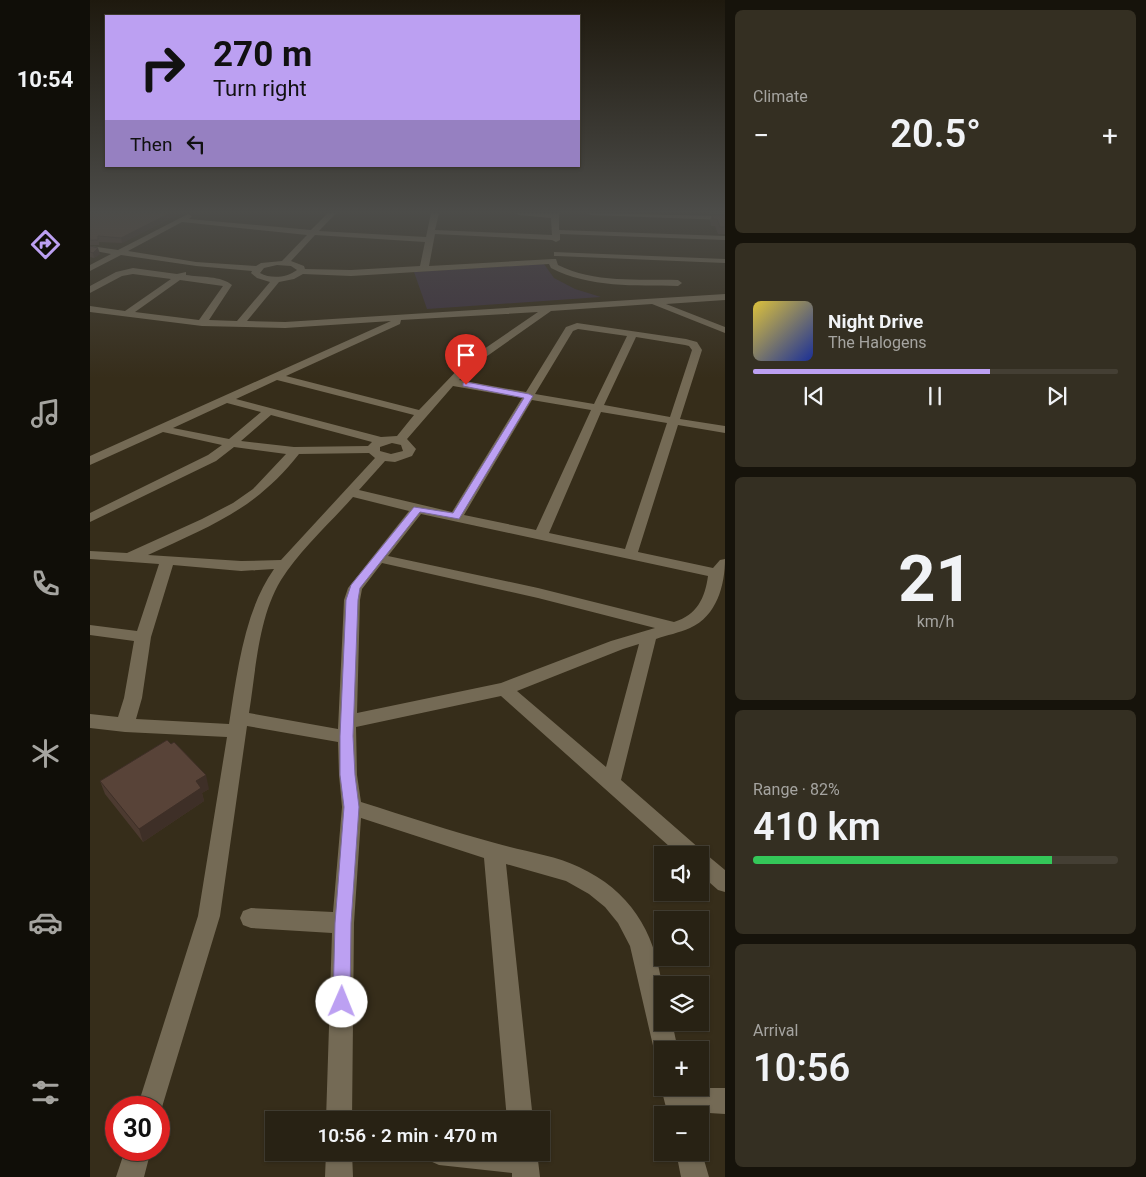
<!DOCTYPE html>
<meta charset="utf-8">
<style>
:root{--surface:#282214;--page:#342f22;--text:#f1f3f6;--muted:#a5a4a0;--line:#443f34;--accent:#bca0f2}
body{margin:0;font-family:Roboto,sans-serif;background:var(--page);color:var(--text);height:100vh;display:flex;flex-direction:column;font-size:19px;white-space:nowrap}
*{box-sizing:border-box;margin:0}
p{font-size:16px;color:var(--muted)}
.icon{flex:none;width:28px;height:28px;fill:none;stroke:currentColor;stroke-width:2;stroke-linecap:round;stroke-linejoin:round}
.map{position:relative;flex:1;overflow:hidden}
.details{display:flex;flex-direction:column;gap:10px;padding:10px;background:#16130b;width:421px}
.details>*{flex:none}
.banner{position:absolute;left:15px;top:15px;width:475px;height:152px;border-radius:0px;box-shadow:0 1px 4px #0004,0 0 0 1px var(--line);background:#bca0f2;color:#111;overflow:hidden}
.buttons{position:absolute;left:564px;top:846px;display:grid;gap:10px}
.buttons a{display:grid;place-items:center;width:55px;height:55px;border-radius:0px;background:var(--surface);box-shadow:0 1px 4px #0004,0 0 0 1px var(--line);font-size:25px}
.speed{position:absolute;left:15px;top:1096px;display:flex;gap:10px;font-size:25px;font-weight:700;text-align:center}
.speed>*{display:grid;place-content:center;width:65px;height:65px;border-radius:50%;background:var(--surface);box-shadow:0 1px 4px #0004,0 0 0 1px var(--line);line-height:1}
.speed .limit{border:8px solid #d22;background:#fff;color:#111}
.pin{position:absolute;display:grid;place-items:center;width:42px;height:42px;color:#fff;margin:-51px -21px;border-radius:50% 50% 50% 0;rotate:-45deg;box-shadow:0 0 5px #0007}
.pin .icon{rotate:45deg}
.me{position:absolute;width:55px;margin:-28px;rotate:1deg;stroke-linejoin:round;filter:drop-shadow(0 0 4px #0008)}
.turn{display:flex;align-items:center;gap:18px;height:105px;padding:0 25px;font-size:22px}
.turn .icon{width:65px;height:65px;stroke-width:2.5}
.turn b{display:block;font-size:35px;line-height:42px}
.then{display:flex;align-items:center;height:48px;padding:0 25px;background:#0003;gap:10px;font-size:19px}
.big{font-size:38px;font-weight:600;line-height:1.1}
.details .widget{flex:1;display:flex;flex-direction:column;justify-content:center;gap:8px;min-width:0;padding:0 18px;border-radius:8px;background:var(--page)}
.details .dial{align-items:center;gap:0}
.dial b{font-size:65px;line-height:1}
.song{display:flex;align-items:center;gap:15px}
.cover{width:60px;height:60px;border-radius:8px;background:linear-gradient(135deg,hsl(50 70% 55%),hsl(230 70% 35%))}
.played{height:5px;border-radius:2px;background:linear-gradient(90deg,var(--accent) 65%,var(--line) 65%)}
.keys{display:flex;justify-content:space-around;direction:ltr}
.heat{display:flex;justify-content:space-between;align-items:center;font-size:28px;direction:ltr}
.charge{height:8px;border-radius:4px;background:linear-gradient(90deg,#34c759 82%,var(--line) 0)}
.trip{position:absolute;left:175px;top:1111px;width:285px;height:50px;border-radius:0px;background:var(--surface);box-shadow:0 1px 4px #0004,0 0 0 1px var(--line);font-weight:600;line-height:50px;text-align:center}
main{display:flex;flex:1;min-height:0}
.menu{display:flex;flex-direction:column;width:90px;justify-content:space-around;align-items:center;background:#100e08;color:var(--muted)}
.menu .icon{width:35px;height:35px}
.menu .selected{color:var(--accent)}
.menu b{font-size:22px;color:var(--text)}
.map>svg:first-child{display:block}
.education{fill:#3d313f}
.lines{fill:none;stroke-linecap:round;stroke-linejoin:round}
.minor{fill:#746a55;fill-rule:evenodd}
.wall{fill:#4c3a30}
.shaded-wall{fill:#3e2f27}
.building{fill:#584338;stroke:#3e2f27}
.route{fill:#bca0f2;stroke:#7a689d}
</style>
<main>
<nav class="menu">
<b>10:54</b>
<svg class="icon selected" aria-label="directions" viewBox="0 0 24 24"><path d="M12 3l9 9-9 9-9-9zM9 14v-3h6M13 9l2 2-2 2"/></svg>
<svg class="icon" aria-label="music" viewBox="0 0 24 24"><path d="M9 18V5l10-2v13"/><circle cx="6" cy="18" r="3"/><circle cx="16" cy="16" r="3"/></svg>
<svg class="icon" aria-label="phone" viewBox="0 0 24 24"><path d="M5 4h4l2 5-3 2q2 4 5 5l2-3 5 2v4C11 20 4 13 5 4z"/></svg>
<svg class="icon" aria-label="climate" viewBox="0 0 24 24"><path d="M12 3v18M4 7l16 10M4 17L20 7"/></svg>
<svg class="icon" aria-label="car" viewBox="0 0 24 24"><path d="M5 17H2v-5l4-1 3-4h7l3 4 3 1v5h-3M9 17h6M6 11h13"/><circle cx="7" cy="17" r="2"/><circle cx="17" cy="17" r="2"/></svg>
<svg class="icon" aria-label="filters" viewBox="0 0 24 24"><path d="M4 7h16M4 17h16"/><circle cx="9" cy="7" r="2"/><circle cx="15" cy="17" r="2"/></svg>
</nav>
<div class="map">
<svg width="635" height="1177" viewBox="0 0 635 1177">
<rect width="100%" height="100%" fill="#362d1a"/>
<path class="education" d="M 454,264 L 464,278 L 485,289 L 511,297 L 337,309 L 324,272 Z"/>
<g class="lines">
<path class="minor" d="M 238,213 L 246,213 L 229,231 L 336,237 L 341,213 L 349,213 L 345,230 L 462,235 L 461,218 L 429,215 L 425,213 L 469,213 L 469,230 L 635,236 L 635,240 L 470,234 L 470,240 L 466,242 L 462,240 L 345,234 L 339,266 L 463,259 L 466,259 L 468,265 C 503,283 549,279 588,280 L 592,283 L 588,286 C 546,285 499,288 461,268 L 459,264 L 261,276 L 213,274 L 204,279 L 189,282 L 157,321 L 195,322 L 635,294 L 635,300 L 576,304 L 635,327 L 635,333 L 562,304 L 461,311 L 383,366 L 369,380 L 436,392 L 476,327 L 487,323 L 596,339 L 607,342 L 612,350 L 590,419 L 635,426 L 635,433 L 588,425 L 548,552 L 623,568 L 630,560 L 635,559 C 635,585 627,616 600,628 C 589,633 577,635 566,639 L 531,780 L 610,849 L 612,853 L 617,855 L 635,870 L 635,892 L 628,890 L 610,874 L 610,855 L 589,855 L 411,696 L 266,727 L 267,775 L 271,802 C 316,816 360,831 405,843 C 431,851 464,855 489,867 C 540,891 564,930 572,985 C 574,997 572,1010 572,1022 L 582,1022 L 588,1050 L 572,1050 L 572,1061 L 567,1059 L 564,1050 L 540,946 L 528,923 L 515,907 L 499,894 L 476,881 L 416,864 L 443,1120 L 417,1120 L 394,858 L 271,818 L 264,923 L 262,1120 L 236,1120 L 242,933 L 161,928 L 153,925 L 150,918 L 153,911 L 161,908 L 243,912 L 252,807 L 249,775 L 248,742 L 157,726 L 130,916 L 69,1117 L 69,1108 L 47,1108 L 108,916 L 137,737 L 35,732 L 0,728 L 0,714 L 28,717 L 34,698 L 44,641 L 0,635 L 0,625 L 47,631 L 69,564 L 0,559 L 0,551 L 37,553 L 112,519 L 143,503 L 163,489 L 196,454 L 144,447 L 126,461 L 0,522 L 0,513 L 118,455 L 132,445 L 73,432 L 0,465 L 0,456 L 301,321 L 195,328 L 112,326 L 0,312 L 0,306 L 35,311 L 81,279 L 43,274 L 32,276 L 0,293 L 0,286 L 26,272 L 43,268 L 87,274 L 96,272 L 96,275 C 110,277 132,276 142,285 L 119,320 L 147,321 L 180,282 L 167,278 L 161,273 L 162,271 L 106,266 L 31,255 L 0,271 L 0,265 L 21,254 L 0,250 L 0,246 L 28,250 L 98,214 L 102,216 L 99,219 L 221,230 ZM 92,222 L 217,235 L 192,261 L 171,263 L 166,266 L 106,262 L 38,251 ZM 225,235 L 335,242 L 330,266 L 261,270 L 215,269 L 214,266 L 201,261 ZM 187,265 L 201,266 L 207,270 C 196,278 181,279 170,273 L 174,268 ZM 90,280 L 133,286 L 109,320 L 45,312 ZM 448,312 L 375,362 L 329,410 L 196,376 L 310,324 L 311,320 ZM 488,329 L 537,336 L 504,404 L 445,394 L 483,331 ZM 546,337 L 595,345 L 599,346 L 602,350 L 580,417 L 514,405 ZM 187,380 L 324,415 L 307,436 L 291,437 L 146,399 ZM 363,386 L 432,398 L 362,512 L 269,490 L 295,461 L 305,462 L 322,456 L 326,449 L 317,439 ZM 442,400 L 501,410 L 446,530 L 374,515 ZM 137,403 L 171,412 L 139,439 L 83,428 ZM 511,412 L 577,423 L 535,549 L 459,533 ZM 181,415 L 282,442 L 278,446 L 204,447 L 151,441 ZM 302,443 L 311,445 L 313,451 L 301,454 L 290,451 L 290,447 ZM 279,453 L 285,458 L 191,560 L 151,561 L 58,555 C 120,526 165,510 209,454 ZM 263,497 L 319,511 L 258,588 L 254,600 L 248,729 L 159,713 C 166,670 168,618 191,580 C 209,551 240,523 263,497 ZM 331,514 L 618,576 C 615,598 607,615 584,622 L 448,588 L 298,556 ZM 292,563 L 448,598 L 565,628 L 521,641 L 411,683 L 267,713 L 270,600 L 272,589 ZM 83,565 L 151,571 L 184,569 C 154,611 147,674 139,724 L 46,719 L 52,698 L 61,637 ZM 549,644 L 516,767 L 427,691 L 533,649 Z
M 497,213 L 635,216 L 635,220 L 501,215 Z
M 464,252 L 635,259 L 635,263 L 467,256 L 464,256 Z
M 572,1085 L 572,1088 L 635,1088 L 635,1114 L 603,1112 L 604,1115 L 578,1115 L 571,1088 Z
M 610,1146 L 619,1177 L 591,1177 L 586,1152 L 610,1152 Z
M 35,1150 L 61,1150 L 54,1177 L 26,1177 Z
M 236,1152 L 262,1152 L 263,1177 L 235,1177 Z
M 336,1152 L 447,1152 L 450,1177 L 422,1177 L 422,1173 L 349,1165 L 340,1161 Z"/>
</g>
<path class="wall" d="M 0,213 L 91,213 L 32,243 L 9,242 L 9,245 L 0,245 Z
M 618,213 L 635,213 L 635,215 L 618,214 Z
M 622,215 L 635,215 L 635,234 L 628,234 L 625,226 L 621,226 L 620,221 Z
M 0,246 L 10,254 L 4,258 L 0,257 Z
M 10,781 L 119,789 L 112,793 L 114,801 L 53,842 L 15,794 Z"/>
<path class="shaded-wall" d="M 80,213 L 91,213 L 32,243 L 31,238 Z
M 8,248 L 10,254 L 4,258 L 3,253 Z
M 116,775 L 119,789 L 112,793 L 114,801 L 53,842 L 49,829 L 106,781 Z"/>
<path class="building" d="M 0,213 L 80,213 L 31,238 L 8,236 L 8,240 L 0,240 Z
M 622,215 L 635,215 L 635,227 L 630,227 L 627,219 L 623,219 Z
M 0,246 L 8,248 L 3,253 L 0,252 Z
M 77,740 L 81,744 L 84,742 L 116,775 L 106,781 L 111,788 L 49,829 L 10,781 Z"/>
<linearGradient id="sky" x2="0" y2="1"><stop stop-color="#1e190e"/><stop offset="0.56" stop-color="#4c4c49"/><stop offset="1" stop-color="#4c4c49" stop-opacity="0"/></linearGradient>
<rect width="635" height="378" fill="url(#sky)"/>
<path class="route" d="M 376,382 L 439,394 L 443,396 L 369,519 L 330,512 L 270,588 L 268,600 L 263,736 L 265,775 L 269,807 L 261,923 L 260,1002 L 258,1008 L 252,1011 L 245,1008 L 243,1002 L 245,923 L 254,807 L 250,775 L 250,736 L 256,600 L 261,585 L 324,507 L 363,513 L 434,398 L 373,386 L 373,383 Z"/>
</svg>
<div class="buttons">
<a><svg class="icon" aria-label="sound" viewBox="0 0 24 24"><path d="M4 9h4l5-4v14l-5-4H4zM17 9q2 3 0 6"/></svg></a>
<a><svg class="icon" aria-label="search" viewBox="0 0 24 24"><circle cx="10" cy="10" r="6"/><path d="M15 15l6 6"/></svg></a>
<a><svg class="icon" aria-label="layers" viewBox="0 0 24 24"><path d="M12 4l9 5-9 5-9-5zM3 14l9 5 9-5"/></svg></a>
<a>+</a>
<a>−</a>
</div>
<div class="speed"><div class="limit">30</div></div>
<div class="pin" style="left:376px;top:385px;background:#d93025"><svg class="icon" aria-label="arrive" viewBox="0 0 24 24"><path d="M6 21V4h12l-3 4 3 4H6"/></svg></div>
<svg class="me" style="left:252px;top:1002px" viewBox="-20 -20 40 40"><circle r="19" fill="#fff"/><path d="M0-13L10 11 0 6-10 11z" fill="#bca0f2"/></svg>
<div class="trip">10:56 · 2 min · 470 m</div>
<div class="banner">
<div class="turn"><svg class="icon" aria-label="right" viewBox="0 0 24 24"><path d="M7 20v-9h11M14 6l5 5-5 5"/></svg><div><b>270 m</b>Turn right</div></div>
<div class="then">Then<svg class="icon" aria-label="left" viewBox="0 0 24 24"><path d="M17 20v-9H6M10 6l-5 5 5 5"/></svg></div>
</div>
</div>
<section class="details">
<div class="widget"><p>Climate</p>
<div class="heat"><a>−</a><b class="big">20.5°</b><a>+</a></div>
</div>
<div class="widget">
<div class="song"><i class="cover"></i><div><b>Night Drive</b><p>The Halogens</p></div></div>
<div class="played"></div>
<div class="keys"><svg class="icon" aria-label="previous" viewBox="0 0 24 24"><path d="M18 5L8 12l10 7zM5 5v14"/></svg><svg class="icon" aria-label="pause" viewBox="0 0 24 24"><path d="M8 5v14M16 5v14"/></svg><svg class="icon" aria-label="next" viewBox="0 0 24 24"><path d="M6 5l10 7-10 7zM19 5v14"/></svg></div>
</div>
<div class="widget dial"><b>21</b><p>km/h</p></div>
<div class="widget"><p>Range · 82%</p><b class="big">410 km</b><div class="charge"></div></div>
<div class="widget"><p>Arrival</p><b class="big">10:56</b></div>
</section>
</main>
